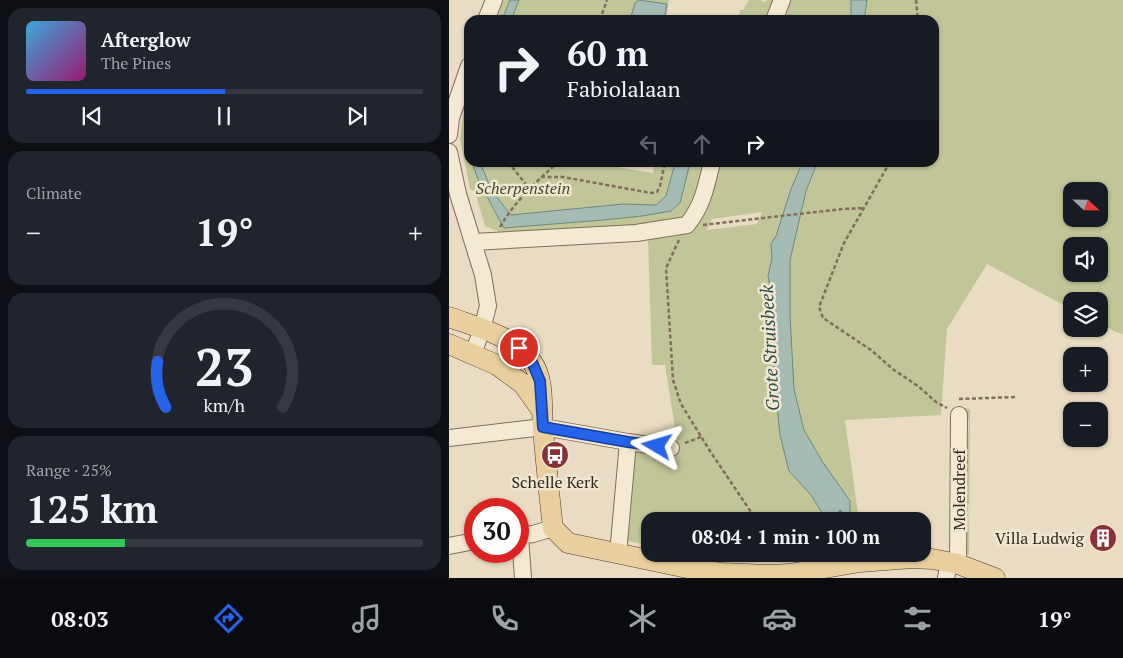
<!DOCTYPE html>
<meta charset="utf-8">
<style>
:root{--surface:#171b24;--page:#20242c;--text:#f1f3f6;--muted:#9ea1a6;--line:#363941;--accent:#2563eb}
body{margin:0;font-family:"PT Serif",serif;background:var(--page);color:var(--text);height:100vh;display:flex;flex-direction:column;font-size:19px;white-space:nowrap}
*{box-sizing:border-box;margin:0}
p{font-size:16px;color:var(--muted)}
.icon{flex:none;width:28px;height:28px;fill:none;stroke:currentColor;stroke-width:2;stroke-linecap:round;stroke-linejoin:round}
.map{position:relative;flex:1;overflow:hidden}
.panel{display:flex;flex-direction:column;gap:8px;padding:8px;background:#0d0f14;width:449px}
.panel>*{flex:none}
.guide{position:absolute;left:15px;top:15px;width:475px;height:152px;border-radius:15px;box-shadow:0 1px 4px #0004;background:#171b24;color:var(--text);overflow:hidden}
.needle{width:32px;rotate:112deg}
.fabs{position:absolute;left:614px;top:182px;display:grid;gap:10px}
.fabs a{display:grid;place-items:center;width:45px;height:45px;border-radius:10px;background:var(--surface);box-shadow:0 1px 4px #0004;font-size:25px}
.speed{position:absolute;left:15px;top:498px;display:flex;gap:10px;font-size:25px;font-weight:700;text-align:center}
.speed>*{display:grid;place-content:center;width:65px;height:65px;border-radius:50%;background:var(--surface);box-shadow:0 1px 4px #0004;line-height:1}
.speed .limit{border:8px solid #d22;background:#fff;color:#111}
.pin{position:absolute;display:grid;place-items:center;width:42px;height:42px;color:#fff;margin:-21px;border:2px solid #fff;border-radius:50%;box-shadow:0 1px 5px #0007}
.me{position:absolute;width:55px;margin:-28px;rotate:277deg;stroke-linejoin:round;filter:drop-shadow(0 0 4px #0008)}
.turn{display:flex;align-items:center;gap:18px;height:105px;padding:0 20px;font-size:22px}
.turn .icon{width:65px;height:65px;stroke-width:2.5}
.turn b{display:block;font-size:35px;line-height:42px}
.lanes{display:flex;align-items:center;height:48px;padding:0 20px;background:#0003;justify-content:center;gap:25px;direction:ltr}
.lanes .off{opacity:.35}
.big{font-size:38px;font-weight:600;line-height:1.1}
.panel .widget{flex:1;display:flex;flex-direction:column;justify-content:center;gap:8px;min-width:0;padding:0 18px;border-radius:15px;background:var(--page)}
.panel .dial{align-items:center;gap:0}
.dial svg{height:130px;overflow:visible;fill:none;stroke:var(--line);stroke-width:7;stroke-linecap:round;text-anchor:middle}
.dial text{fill:var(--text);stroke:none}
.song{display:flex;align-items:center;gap:15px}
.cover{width:60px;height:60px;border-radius:8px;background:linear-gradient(135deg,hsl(200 70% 55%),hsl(320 70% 35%))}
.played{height:5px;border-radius:2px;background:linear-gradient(90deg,var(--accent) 50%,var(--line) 50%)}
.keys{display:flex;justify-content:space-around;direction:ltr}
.heat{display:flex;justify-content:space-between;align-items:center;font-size:28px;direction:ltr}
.charge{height:8px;border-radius:4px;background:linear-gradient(90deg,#34c759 25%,var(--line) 0)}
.trip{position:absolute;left:192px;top:512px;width:290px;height:50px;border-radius:15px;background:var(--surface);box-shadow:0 1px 4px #0004;font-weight:600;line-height:50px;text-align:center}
.tab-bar{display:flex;height:80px;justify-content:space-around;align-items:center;background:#090b0e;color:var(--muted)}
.tab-bar .icon{width:35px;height:35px}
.tab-bar .on{color:var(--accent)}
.tab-bar b{font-size:22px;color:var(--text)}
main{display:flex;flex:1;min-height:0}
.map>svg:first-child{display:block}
.green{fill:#c1c598;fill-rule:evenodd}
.water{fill:#a4bcb4;stroke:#6c8881}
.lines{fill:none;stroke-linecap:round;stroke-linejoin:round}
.stream{stroke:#6c8881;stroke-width:4}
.minor-casing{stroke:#816e5b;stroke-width:18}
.major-casing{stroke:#4f3d2f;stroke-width:21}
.path{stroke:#816e5b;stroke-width:2.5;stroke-dasharray:4 2.5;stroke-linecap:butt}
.minor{stroke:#f4ead4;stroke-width:16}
.major{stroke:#e8cf9d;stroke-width:20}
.route-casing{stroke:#184099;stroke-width:12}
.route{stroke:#2563eb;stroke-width:9}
.labels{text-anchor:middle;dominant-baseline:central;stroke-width:5;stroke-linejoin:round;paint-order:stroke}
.park-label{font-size:16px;font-style:italic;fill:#444c27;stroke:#f1e7d1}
.poi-label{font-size:16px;fill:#32271e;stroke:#f1e7d1}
.street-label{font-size:16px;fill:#32271e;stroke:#f1e7d1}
.water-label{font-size:18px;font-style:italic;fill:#2f504d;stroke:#f1e7d1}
</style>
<main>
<section class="panel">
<div class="widget">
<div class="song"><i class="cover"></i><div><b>Afterglow</b><p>The Pines</p></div></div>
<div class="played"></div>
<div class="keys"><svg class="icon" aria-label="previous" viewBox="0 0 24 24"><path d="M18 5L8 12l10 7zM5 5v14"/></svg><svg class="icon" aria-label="pause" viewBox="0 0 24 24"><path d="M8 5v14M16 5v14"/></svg><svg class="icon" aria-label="next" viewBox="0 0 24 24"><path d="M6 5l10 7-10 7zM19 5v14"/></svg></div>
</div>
<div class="widget"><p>Climate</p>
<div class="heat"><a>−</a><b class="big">19°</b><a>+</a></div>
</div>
<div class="widget dial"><svg viewBox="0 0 100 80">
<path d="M14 69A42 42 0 1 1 86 69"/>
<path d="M14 69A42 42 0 0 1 9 41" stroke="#2563eb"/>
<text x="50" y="56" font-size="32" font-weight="700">23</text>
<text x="50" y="72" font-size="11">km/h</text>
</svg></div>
<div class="widget"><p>Range · 25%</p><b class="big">125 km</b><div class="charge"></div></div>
</section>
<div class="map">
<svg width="675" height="578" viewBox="0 0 675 578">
<rect width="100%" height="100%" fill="#e9dcc2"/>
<path class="green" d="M 54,0 L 61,0 L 53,20 L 47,20 Z
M 70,0 L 220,0 L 217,20 L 203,20 L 217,4 L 190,0 L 186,4 L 181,20 L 62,20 Z
M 300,0 L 311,0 L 316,2 L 318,0 L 402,0 L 402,20 L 289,20 L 291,10 L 294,10 Z
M 418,0 L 674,0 L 674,334 L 667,332 L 650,323 L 650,301 L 622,301 L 622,309 L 538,264 L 498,329 L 492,415 L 396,420 L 409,514 L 401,515 L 401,501 L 373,461 L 355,430 L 345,389 L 341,315 L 341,260 L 357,191 L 368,163 L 485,162 L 485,20 L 415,20 ZM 622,191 L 650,191 L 650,219 L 622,219 ZM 622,246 L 650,246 L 650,274 L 622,274 Z
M 20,93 L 17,138 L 20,162 L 23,163 L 35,192 L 55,228 L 193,216 L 231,203 L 241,163 L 353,163 L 342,189 L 327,236 L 322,244 L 323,258 L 319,276 L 324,303 L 325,376 L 340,470 L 362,495 L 376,518 L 367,519 L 367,521 L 201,521 L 201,545 L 177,541 L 185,447 L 230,453 L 216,365 L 203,365 L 199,237 L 56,234 L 36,226 L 26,192 L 21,189 L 11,139 L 15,107 ZM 313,212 L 308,224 L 258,230 L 263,219 Z
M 31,163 L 157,163 L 157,165 L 204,173 L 206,163 L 226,163 L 217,196 L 207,205 L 174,204 L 62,215 L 43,191 Z
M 515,408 L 521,409 L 520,555 L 514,553 L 513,532 L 519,531 L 520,505 L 514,504 L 514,492 L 519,491 L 519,463 L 514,463 L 514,442 L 519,442 L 520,420 L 515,419 Z
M 242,554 L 369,554 L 369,555 L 295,559 Z"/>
<path class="water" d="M 61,0 L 70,0 L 62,20 L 53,20 Z
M 190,0 L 218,4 L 216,15 L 205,17 L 203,20 L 181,20 L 186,3 Z
M 402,0 L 418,0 L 415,20 L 402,20 Z
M 23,163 L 31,163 L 43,191 L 62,215 L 174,204 L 207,205 L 217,196 L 226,163 L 241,163 L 231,203 L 222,211 L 193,216 L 154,220 L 55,228 L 31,184 Z
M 353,163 L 368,163 L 357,191 L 341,260 L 341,315 L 345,389 L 355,430 L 373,461 L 401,501 L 401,515 L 376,518 L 362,495 L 340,471 L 331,435 L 325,376 L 324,303 L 319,276 L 323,258 L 322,244 L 327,236 L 342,189 Z"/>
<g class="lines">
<path class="stream" d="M 391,512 L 394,516 L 393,521"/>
<g class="minor-casing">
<path id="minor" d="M 37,20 L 45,0
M 325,20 L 333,0
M 0,135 L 2,118 L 20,66
M 0,152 L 9,194 L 34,275 L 39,306 L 33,329 L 24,354
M 24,242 L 187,233 L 238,225 C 254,205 257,187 263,162
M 0,438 L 94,427 L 179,442 L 222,448
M 69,536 L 84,534 L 104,528
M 71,536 L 74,578
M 0,546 L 26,541
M 169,554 L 179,442
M 509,564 L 510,415
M 497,578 L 500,562"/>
</g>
<g class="major-casing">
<path id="major" d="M 0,317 C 27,327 66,336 83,362 C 96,380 92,407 94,429 C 97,462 100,495 104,528 L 119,543 L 248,570 L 273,573 L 318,575 L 340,574 L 411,562 L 463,558 L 483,559 L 509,564 L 546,578
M 0,344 L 48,365 L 74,384 L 93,411"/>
</g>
<path class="path" d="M 467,0 L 469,20
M 151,20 L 158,0
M 59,162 L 80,188
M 441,162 L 395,243 L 370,307 L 374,318 L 422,350 L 445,370 L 469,386 L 487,402 L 498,408
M 92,177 L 114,177 L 202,193 L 208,192 L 211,186 L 216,162
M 254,225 L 393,209 L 416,208
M 51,227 C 66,201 87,182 109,162
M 230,240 L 217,268 L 224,380 L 232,404 L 261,451 L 308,521
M 510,399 L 566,397
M 236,443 L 252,437"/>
<use href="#minor" class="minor"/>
<use href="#major" class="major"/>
</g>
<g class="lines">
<g class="route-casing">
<path id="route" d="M 70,348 L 83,362 L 91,381 L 94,427 L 179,442 L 208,446"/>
</g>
<use href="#route" class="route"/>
</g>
<defs>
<g id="bus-disc" transform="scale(1.4375)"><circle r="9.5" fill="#893235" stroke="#f1e7d1"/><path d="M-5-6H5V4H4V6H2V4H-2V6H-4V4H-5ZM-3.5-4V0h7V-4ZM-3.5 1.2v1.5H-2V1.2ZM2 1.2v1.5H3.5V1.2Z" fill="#fff"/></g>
<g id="building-disc" transform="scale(1.4375)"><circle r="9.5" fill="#893235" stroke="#f1e7d1"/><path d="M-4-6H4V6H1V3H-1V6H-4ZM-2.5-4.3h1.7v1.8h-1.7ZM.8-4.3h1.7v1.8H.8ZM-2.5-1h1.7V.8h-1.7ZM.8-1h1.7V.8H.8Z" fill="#fff"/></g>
</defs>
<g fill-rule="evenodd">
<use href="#bus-disc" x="106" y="455"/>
<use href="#building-disc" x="654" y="538"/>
</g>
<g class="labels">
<g class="park-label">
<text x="74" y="188">Scherpenstein</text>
</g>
<g class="poi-label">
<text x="106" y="482">Schelle Kerk</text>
<text x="635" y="538" text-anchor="end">Villa Ludwig</text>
</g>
<g class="street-label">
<text transform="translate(510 490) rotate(-90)">Molendreef</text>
</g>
<g class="water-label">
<text transform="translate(320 348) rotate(-93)">Grote Struisbeek</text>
</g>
</g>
</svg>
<div class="fabs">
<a><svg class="needle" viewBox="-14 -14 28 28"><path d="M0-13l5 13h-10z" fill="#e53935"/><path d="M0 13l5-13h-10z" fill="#9ea1a6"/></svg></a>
<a><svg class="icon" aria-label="sound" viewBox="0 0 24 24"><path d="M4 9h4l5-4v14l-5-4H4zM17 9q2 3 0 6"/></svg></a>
<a><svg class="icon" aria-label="layers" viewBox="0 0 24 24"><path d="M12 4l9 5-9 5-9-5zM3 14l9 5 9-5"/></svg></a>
<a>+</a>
<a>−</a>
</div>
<div class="speed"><div class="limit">30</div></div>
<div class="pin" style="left:70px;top:348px;background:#d93025"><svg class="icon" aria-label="arrive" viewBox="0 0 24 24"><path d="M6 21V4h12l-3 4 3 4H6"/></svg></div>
<svg class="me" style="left:208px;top:446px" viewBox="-20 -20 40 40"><path d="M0-17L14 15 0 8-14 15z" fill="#2563eb" stroke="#fff" stroke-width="4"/></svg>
<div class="trip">08:04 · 1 min · 100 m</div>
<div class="guide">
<div class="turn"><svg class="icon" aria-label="right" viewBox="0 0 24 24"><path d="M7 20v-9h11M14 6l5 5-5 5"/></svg><div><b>60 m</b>Fabiolalaan</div></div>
<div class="lanes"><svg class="icon off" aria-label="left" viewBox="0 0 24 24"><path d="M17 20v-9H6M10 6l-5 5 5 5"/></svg><svg class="icon off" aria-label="ahead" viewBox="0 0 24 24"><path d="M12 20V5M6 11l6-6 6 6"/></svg><svg class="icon" aria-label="right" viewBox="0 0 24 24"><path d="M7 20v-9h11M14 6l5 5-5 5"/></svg></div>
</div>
</div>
</main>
<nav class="tab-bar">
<b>08:03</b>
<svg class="icon on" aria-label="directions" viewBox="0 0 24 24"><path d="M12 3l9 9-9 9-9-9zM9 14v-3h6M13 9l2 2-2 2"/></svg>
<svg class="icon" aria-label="music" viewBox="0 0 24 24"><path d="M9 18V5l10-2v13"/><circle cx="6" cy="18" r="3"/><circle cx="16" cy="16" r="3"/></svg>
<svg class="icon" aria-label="phone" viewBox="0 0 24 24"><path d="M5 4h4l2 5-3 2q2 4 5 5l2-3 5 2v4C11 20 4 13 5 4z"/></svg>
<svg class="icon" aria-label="climate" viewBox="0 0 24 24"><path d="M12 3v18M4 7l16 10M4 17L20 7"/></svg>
<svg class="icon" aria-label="car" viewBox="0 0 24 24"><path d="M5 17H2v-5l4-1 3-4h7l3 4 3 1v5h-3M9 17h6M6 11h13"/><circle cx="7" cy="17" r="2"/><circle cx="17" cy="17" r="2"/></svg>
<svg class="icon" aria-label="filters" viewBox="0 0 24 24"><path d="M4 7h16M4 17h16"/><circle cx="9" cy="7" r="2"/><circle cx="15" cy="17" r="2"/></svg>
<b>19°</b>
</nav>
